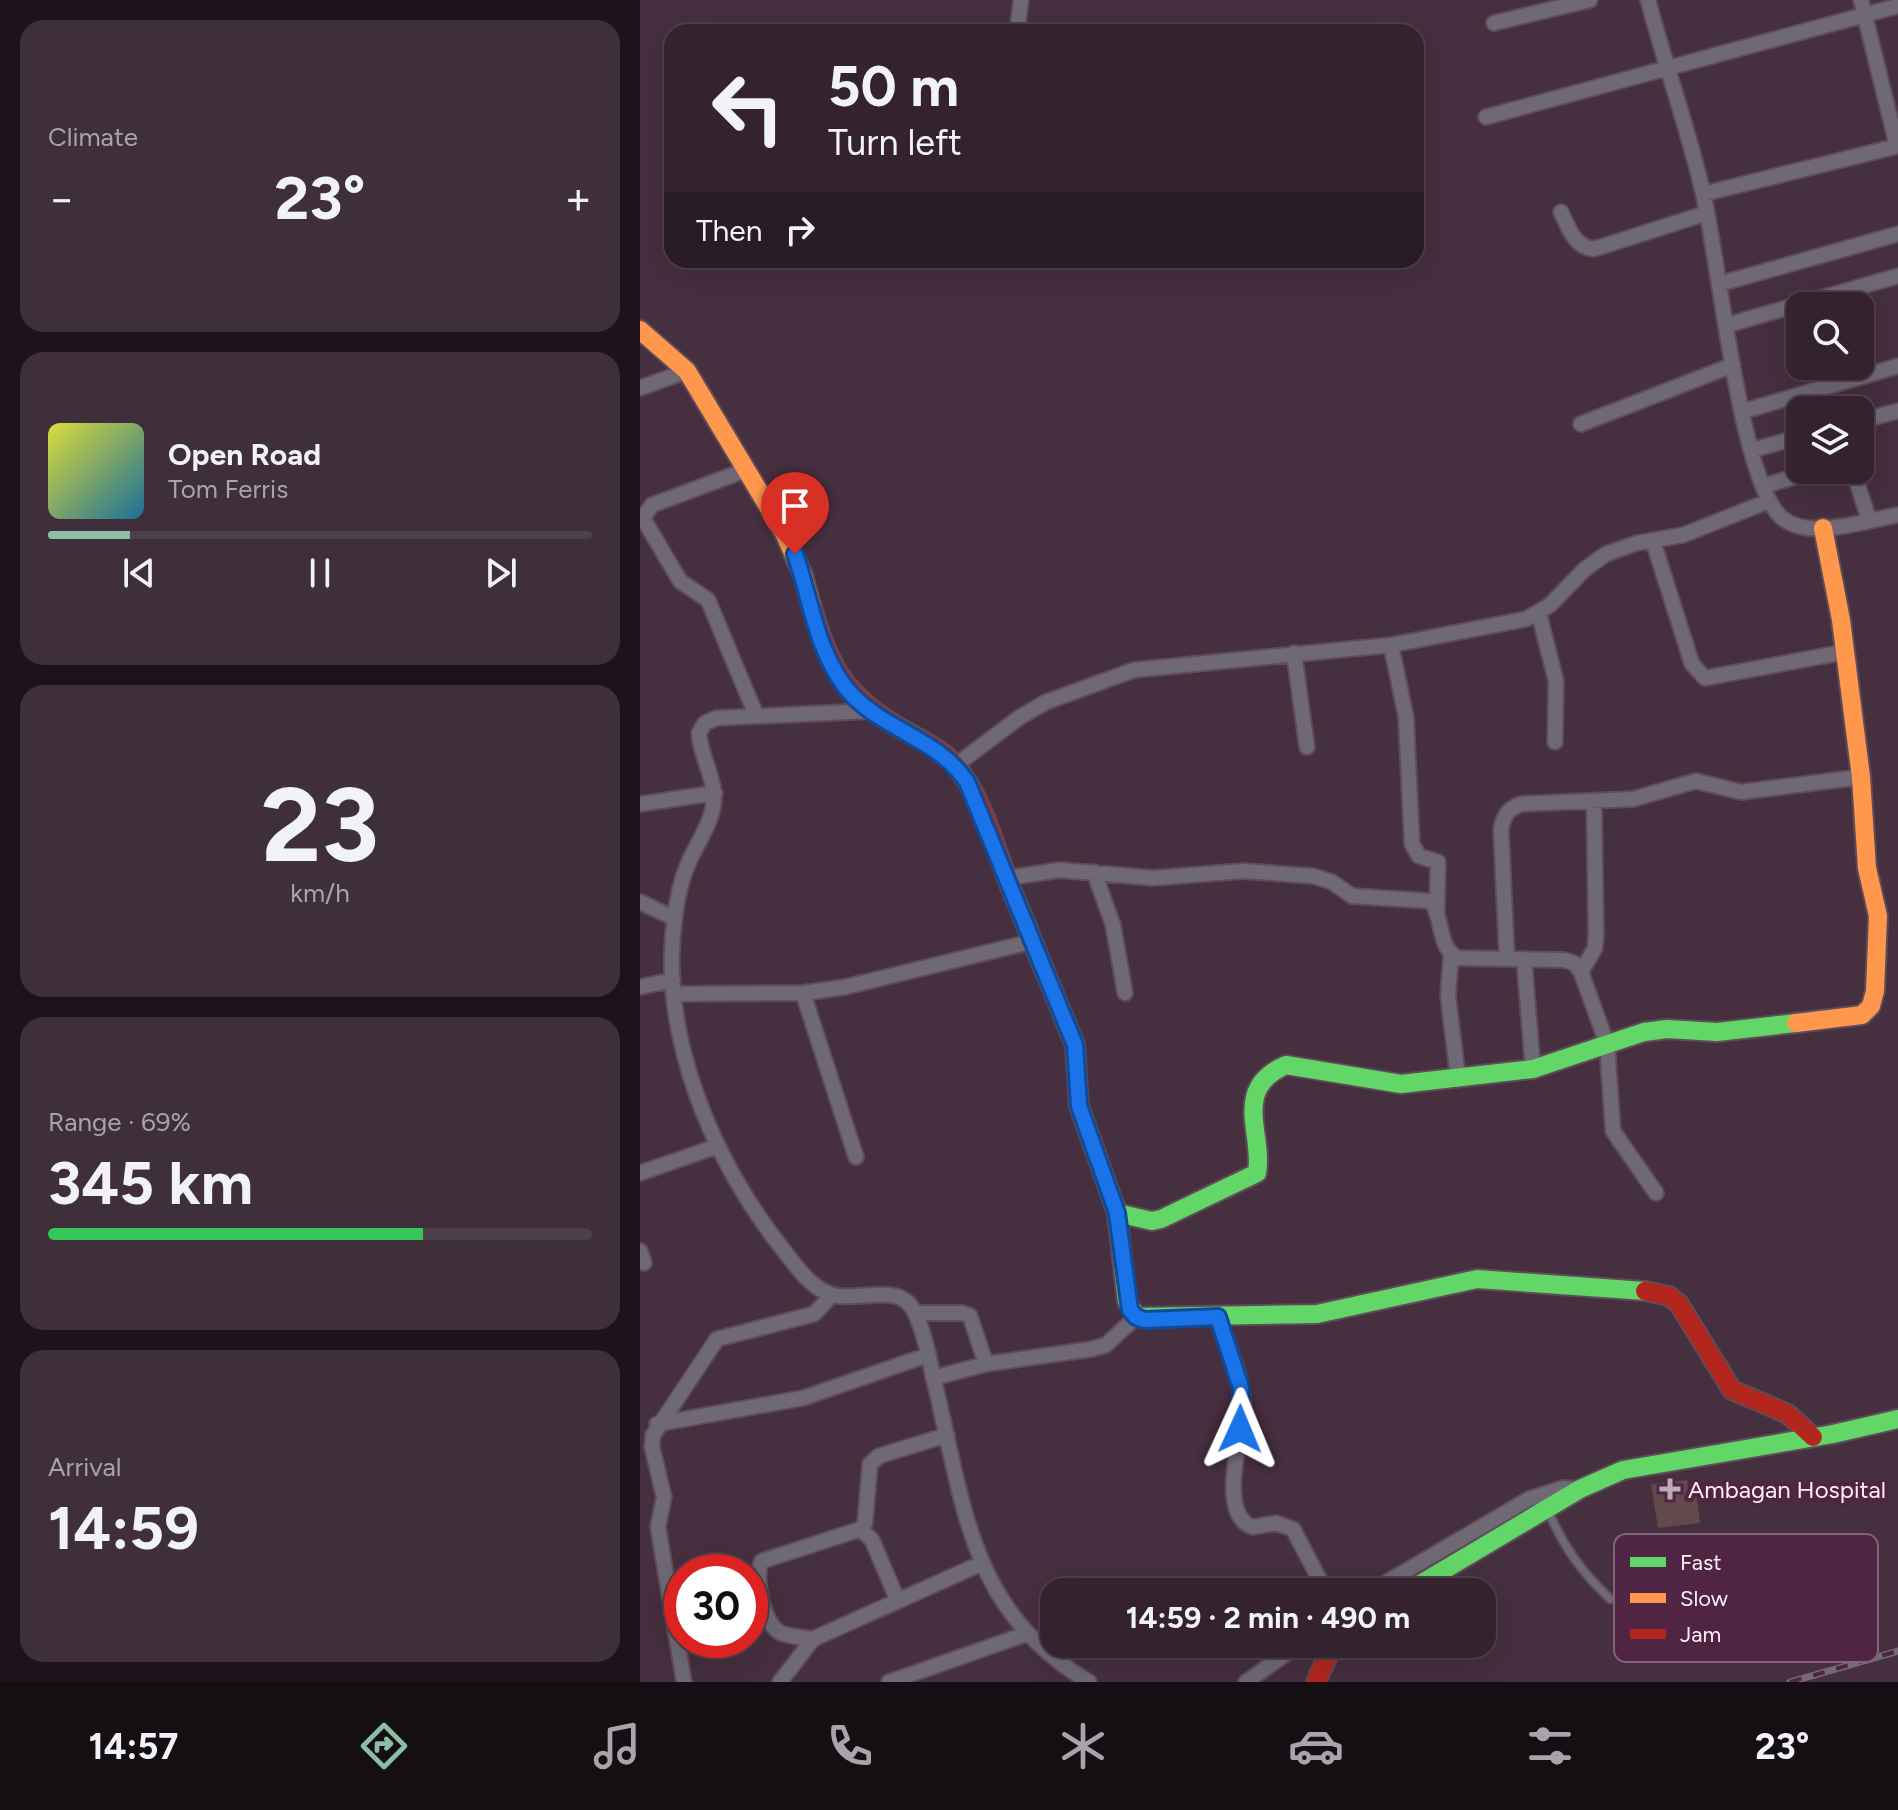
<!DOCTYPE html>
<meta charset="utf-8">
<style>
:root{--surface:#34232f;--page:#3f2f3b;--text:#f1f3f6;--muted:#a9a4aa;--line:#4e404b;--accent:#8abfa5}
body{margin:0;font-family:Figtree,sans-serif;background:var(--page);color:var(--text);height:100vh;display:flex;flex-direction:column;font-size:30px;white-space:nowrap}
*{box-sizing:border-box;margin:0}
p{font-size:26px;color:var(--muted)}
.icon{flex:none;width:44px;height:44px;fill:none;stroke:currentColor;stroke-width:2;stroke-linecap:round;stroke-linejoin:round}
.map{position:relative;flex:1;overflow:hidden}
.sheet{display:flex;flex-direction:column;gap:20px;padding:20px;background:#1d131a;width:640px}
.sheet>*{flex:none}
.banner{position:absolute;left:24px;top:24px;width:760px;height:244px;border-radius:24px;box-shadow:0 8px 32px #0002,0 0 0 2px var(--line);background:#34232f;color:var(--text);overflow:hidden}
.buttons{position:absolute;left:1146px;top:292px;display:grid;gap:16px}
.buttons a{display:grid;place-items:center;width:88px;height:88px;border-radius:16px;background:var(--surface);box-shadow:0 8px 32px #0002,0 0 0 2px var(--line);font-size:40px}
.speed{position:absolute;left:24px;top:1554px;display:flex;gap:16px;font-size:40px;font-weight:700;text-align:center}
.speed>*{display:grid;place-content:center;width:104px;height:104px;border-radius:50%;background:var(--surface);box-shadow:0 8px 32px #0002,0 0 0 2px var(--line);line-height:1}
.speed .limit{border:12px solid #d22;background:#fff;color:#111}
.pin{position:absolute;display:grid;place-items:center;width:68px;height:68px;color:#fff;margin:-82px -34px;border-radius:50% 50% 50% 0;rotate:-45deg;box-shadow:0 0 8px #0007}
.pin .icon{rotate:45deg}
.me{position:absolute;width:88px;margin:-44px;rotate:1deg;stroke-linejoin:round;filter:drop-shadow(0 0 6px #0008)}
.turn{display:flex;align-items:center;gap:28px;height:168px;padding:0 32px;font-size:36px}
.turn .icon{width:104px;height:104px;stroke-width:2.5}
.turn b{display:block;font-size:56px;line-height:68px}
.then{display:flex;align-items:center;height:76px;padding:0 32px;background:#0003;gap:16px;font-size:30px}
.big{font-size:60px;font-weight:700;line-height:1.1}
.sheet .card{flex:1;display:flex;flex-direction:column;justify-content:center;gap:12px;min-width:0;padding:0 28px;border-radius:24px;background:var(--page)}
.sheet .dial{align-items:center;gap:0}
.dial b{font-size:104px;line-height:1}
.song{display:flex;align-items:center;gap:24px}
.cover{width:96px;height:96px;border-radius:12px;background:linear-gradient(135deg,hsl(60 70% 55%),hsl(200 70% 35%))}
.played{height:8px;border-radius:4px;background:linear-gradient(90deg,var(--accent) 15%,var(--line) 15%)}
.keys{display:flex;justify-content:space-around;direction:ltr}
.heat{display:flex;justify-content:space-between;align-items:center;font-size:44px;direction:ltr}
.charge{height:12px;border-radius:6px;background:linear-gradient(90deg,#34c759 69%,var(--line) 0)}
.trip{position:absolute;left:400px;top:1578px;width:456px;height:80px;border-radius:24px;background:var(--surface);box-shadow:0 8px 32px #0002,0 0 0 2px var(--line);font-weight:700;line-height:80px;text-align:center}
.menu{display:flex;height:128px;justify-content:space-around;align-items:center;background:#150e13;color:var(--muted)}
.menu .icon{width:56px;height:56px}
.menu .active{color:var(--accent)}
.menu b{font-size:36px;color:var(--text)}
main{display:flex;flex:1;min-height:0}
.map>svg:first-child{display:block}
.building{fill:#624a4c}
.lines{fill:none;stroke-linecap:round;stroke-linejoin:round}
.lane-casing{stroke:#5e4c58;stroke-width:11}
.street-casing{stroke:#5e4c58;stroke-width:18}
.fast-casing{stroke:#5e4c58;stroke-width:22}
.slow-casing{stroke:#5e4c58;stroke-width:22}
.jam-casing{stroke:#5e4c58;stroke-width:22}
.lane{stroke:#6f6976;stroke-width:7}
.street{stroke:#6f6976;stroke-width:14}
.fast{stroke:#63d668;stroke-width:18}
.slow{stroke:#ff974d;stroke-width:18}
.jam{stroke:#b3261e;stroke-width:18}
.rail-casing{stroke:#756b77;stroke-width:7}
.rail{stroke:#502543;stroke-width:4;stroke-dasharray:12;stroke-linecap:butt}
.route-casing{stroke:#114b97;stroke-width:20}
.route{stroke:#1a73e8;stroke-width:14}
.poi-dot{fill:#bcacb7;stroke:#502543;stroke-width:3}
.labels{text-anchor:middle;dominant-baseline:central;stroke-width:8;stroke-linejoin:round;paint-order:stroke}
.poi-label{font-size:24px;fill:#fcf0f7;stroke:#502543;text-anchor:start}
.key{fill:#502543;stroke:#846279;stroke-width:2}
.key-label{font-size:22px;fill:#fcf0f7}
</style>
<main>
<section class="sheet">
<div class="card"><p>Climate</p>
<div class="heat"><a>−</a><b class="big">23°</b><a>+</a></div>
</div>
<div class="card">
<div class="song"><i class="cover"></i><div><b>Open Road</b><p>Tom Ferris</p></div></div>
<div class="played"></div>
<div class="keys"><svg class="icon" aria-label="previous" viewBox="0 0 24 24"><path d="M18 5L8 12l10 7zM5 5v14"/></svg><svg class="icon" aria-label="pause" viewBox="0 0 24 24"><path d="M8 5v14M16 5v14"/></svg><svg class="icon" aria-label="next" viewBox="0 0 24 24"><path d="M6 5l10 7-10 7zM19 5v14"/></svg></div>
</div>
<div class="card dial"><b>23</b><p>km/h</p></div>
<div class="card"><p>Range · 69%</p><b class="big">345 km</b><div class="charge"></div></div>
<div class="card"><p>Arrival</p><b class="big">14:59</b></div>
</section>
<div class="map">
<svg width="1258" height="1682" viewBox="0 0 1258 1682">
<rect width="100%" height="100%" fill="#462f3f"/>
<path class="building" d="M 1047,1480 L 1049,1499 L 1057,1498 L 1060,1523 L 1018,1528 L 1011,1484 Z"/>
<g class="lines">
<g class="lane-casing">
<path id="lane" d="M 908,1510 C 923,1547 942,1572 970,1599"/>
</g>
<g class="street-casing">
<path id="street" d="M 1008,0 C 1025,65 1048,128 1063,193 C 1079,259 1099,475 1140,516 C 1167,542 1226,520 1258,515
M 1221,0 L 1257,146
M 854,23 L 950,0
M 377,32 L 381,0
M 846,117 L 1258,6
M 1063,194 L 1258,146
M 921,212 C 929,228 934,247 954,249 L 1067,213
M 1079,284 L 1258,234
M 1087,325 L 1258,276
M 0,388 L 47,371
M 1104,411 L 1258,366
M 1220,421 L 1258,411
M 941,424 L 1093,365
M 1112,450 L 1160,437
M 106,470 L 12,505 L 3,518 L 40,581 L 68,600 L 116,715
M 1213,470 L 1229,520
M 1123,486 L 1178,470
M 1013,541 L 1052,664 L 1065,678 L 1205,652
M 899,614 L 916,681 L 915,742
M 751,645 L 766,717 L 772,844 L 779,856 L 798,862 L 797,910
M 654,653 L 667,747
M 231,711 L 77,718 L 65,723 L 59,733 C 60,755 74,775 74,797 C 74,821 57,842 48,864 C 41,880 37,899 35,916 C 18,1032 71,1157 141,1247 C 155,1264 170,1289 193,1295 C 221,1302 261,1281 275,1313 C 286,1336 290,1364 296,1389 C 325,1510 331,1612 449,1682
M 316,765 L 380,717 L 406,702 L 494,670 L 751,645 L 886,619 L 910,605 L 945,569 L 966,554 L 997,543 L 1043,535 L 1129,501
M 0,804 L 75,793
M 454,872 L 473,925 L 485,993
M 367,878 L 420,870 L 513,878 L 603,871 L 673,876 L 692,882 L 712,896 L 791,901 C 804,919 797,948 818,958 L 924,960 L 934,963 L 941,972 L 967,1044 L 973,1131 L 1016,1193
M 0,902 L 34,918
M 811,955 L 808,996 L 818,1078
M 867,959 L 861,829 C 864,815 868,809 881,804 L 993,799 L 1056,781 L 1101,792 L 1221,777
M 884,959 L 893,1069
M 941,972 L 955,948 L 956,934 L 954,801
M 0,987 L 33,980
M 163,993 L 216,1157
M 33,994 L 163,993 L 205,987 L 394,941
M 0,1173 L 78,1146
M 0,1251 L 4,1263
M 275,1313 L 322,1313 L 330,1316 L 346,1364
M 578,1317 C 587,1345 603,1377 603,1406 C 603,1434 576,1515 613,1527 L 636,1523 L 653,1529 L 686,1592
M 293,1378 L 346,1364 L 452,1349 L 466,1345 L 496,1317
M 17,1424 L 163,1398 L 288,1355
M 221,1529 L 232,1540 L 258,1601
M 730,1592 L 889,1499 L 923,1488 L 938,1489
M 173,1639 C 163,1637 150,1637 141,1633 C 123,1625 113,1576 122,1561 L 221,1529 L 225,1523 L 230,1464 L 239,1456 L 307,1435
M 44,1682 L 18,1527 L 24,1497 L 12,1447 L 13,1435 L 77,1339 L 174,1314 L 192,1295
M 140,1682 L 173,1639 L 340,1564
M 249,1682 L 386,1634
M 606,1682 L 660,1644"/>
</g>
<g class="fast-casing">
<path id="fast" d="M 370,886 L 435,1045 L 439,1106 L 477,1213 L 487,1301 L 496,1317 L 677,1314 L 837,1279 L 1005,1291
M 477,1213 L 512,1221 L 521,1219 L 617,1173 C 624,1134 591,1089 646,1065 L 761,1084 L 893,1069 L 1004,1032 L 1027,1029 L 1077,1032 L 1156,1023
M 767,1592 L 940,1489 L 983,1470 L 1193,1434 L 1258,1419"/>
</g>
<g class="slow-casing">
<path id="slow" d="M 0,330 L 47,371 L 144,533 L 163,575 L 172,608
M 1156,1023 L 1222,1015 L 1231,1006 L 1235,991 L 1238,916 L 1227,868 L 1221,777 L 1201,620 L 1183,528"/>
</g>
<g class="jam-casing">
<path id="jam" d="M 172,608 C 188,666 206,696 258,727 C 273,736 292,744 305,755 C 340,785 353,844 370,886
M 1005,1291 L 1029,1296 L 1039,1304 L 1092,1390 L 1148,1414 L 1173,1437
M 676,1682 L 693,1644"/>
</g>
<use href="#lane" class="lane"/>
<use href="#street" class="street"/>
<use href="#fast" class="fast"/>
<use href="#slow" class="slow"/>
<use href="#jam" class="jam"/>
<g class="rail-casing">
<path id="rail" d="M 1150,1682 L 1258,1651"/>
</g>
<use href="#rail" class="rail"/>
</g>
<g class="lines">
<g class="route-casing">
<path id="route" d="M 155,554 C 172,602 177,659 214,697 C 248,731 299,740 327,782 L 435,1045 L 439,1106 L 477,1213 L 490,1310 L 496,1317 L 505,1320 L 578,1317 L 601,1388 L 600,1429"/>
</g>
<use href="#route" class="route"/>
</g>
<path class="poi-dot" d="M1026 1477h8v8h8v8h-8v8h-8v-8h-8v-8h8z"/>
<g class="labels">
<g class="poi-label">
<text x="1048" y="1489">Ambagan Hospital</text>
</g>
</g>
<rect x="974" y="1534" width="264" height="128" rx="12" class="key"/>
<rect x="990" y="1557" width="36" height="10" fill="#63d668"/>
<rect x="990" y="1593" width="36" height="10" fill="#ff974d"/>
<rect x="990" y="1629" width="36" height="10" fill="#b3261e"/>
<g class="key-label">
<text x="1040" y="1570">Fast</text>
<text x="1040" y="1606">Slow</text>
<text x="1040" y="1642">Jam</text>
</g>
</svg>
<div class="buttons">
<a><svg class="icon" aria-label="search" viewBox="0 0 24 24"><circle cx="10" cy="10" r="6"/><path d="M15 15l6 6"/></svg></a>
<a><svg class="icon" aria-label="layers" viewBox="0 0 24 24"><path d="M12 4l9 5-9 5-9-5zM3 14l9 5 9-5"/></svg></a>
</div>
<div class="speed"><div class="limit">30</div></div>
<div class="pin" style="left:155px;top:554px;background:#d93025"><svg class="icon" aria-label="arrive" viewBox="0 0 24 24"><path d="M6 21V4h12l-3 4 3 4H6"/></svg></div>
<svg class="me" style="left:600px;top:1429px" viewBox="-20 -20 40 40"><path d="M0-17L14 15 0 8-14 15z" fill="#1a73e8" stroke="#fff" stroke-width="4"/></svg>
<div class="trip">14:59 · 2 min · 490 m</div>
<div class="banner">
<div class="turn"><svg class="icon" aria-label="left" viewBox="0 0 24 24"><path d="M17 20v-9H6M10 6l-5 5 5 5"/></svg><div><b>50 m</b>Turn left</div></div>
<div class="then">Then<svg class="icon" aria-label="right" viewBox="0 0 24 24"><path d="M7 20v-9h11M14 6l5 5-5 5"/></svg></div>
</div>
</div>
</main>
<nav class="menu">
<b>14:57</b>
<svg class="icon active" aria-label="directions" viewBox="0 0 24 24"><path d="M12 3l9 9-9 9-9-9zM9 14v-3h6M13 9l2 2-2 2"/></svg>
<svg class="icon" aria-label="music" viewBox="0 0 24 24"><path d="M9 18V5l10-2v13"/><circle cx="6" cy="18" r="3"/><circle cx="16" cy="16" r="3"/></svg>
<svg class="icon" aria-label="phone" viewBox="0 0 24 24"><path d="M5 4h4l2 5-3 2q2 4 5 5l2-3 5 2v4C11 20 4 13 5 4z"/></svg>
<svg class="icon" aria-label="climate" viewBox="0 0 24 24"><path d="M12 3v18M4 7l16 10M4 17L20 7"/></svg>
<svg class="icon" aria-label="car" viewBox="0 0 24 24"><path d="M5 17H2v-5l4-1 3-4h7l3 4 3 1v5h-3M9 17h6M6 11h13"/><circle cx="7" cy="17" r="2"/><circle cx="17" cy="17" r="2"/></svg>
<svg class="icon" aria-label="filters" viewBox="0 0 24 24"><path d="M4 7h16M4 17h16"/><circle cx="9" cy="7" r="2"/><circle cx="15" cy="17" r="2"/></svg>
<b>23°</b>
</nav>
